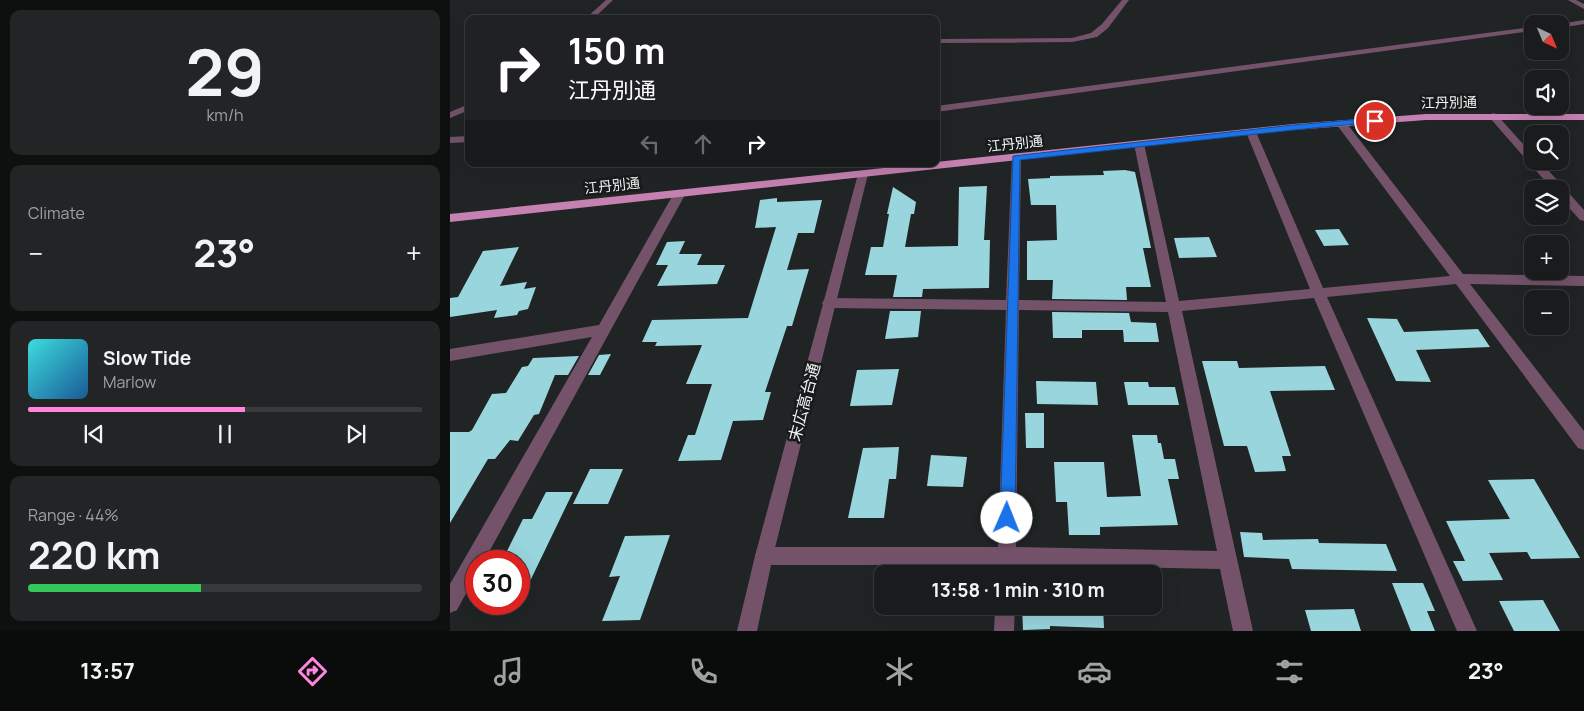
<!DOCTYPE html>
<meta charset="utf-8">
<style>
:root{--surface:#191b1c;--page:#222425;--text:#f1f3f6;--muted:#9fa1a3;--line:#37393b;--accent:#ff85de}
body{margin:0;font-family:Manrope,"Noto Sans JP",sans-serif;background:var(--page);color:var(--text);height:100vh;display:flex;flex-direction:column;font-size:19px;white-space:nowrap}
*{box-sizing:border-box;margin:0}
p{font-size:16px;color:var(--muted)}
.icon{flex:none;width:28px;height:28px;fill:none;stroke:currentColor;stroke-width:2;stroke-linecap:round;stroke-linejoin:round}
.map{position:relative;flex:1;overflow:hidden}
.panel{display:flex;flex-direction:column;gap:10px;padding:10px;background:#0e0f0f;width:450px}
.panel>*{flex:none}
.banner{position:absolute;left:15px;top:15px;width:475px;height:152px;border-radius:10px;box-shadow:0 5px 20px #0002,0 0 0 1px var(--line);background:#202124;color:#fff;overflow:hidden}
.needle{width:32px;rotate:136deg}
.buttons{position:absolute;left:1074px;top:15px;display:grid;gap:10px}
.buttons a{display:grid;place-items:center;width:45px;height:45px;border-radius:10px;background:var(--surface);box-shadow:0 5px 20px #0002,0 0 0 1px var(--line);font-size:25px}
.speed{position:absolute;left:15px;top:550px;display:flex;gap:10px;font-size:25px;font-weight:700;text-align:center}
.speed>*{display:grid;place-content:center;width:65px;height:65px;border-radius:50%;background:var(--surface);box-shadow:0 5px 20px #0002,0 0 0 1px var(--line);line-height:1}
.speed .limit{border:8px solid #d22;background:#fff;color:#111}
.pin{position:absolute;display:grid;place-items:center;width:42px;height:42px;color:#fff;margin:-21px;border:2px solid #fff;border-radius:50%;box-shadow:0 1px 5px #0007}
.me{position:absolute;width:55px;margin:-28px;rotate:1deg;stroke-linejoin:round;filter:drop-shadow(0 0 4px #0008)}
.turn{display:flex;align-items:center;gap:18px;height:105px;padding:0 20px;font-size:22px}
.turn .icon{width:65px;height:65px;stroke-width:2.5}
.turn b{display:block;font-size:35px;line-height:42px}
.lanes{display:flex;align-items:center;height:48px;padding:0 20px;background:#0003;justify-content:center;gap:25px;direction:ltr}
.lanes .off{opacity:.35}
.big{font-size:38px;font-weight:700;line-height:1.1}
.panel .card{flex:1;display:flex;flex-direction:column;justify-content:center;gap:8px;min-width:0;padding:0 18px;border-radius:10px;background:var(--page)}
.panel .dial{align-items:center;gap:0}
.dial b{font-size:65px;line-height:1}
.song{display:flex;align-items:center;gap:15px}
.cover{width:60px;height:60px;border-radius:8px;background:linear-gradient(135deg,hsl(180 70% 55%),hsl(210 70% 35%))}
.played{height:5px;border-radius:2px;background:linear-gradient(90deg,var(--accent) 55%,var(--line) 55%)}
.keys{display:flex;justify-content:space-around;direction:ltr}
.heat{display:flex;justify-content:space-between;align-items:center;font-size:28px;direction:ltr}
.charge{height:8px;border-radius:4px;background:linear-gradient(90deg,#34c759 44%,var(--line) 0)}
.trip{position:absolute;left:424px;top:565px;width:288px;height:50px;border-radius:10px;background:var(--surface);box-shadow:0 5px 20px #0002,0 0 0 1px var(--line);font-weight:700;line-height:50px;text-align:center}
.menu{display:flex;height:80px;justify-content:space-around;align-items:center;background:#0a0b0b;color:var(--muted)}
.menu .icon{width:35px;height:35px}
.menu .selected{color:var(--accent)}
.menu b{font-size:22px;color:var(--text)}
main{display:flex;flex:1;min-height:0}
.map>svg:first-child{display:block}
.building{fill:#99d5dd}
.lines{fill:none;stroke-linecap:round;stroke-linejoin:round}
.service{fill:#74536a;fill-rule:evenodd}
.minor{fill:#74536a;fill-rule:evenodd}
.tertiary{fill:#74536a;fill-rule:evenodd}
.primary{fill:#c581b1;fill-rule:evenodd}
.route{fill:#1a73e8;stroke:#114b97}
.labels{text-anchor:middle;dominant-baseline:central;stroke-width:5;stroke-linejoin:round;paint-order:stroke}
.far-street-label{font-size:14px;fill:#f3f5f5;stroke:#181b1b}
.street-label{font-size:16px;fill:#f3f5f5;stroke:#181b1b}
</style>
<main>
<section class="panel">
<div class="card dial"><b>29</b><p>km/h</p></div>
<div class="card"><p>Climate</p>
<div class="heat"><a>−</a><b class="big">23°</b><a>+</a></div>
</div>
<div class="card">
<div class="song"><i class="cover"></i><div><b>Slow Tide</b><p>Marlow</p></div></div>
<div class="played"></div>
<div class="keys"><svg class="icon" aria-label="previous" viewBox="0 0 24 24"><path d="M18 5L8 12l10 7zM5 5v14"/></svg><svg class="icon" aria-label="pause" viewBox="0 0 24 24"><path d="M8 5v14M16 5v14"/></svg><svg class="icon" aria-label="next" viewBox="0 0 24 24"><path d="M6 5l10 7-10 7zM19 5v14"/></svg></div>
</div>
<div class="card"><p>Range · 44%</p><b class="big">220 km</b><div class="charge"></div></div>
</section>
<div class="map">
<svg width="1134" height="631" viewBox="0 0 1134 631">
<rect width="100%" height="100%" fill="#212425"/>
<path class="building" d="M 675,170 L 685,172 L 689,190 L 701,248 L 693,248 L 701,287 L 676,287 L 677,300 L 602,299 L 603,280 L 577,280 L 577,241 L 607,240 L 606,205 L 581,205 L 578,179 L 600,178 L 600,176 L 654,175 L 653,171 Z
M 537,186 L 534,240 L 540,240 L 539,288 L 473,289 L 472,297 L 443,297 L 447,275 L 415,275 L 421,247 L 433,247 L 439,214 L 437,214 L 443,187 L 466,202 L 464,214 L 461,214 L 455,247 L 508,246 L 509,187 Z
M 327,198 L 327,202 L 372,200 L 364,233 L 348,233 L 337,270 L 359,269 L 342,326 L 337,326 L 315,392 L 321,392 L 313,420 L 283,421 L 271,460 L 228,461 L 238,435 L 245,435 L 262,384 L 236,384 L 252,345 L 205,346 L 207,342 L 192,342 L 202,320 L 298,318 L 326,227 L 305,228 L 310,200 Z
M 889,229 L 899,245 L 874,246 L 865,230 Z
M 759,237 L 767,257 L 729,258 L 724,238 Z
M 235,241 L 229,254 L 252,254 L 247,265 L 275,265 L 267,284 L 207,286 L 218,265 L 206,265 L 217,242 Z
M 69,247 L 50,286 L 77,282 L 74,289 L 86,287 L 78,309 L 69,311 L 67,315 L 44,318 L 47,310 L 0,317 L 0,298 L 8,297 L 33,251 Z
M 440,311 L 471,311 L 468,337 L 435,339 Z
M 602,312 L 679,313 L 681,322 L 706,323 L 709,342 L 674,342 L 673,330 L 632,330 L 632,338 L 603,338 Z
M 917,318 L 947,319 L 954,332 L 1028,329 L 1040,347 L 966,350 L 981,382 L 946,381 Z
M 161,354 L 150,375 L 138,375 L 149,355 Z
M 129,356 L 118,375 L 105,375 L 89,414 L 84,415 L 68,441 L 60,440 L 45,459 L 38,459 L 0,523 L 0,432 L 19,432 L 22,430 L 42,394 L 56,393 L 72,367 L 78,366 L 83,358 Z
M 752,361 L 787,361 L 789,368 L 875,366 L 885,390 L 820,391 L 841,456 L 832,456 L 836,471 L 805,472 L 797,446 L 774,446 Z
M 449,369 L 442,405 L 400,406 L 407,370 Z
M 586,381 L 646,382 L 648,405 L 587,404 Z
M 674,382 L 698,382 L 699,387 L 725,387 L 729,405 L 678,405 Z
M 575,413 L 594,413 L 594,448 L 576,448 Z
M 682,435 L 707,435 L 708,443 L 711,443 L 714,459 L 725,459 L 729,479 L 718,479 L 728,525 L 650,527 L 650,535 L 619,535 L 617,502 L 606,502 L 604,462 L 654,462 L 657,497 L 691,496 Z
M 449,447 L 446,479 L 439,479 L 434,518 L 398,518 L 413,448 Z
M 481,455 L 517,457 L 513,487 L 477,486 Z
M 140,469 L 173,469 L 158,504 L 123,504 Z
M 1084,479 L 1130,558 L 1081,559 L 1077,552 L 1039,553 L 1053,580 L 1013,581 L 1003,561 L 1015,561 L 996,521 L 1060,519 L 1038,480 Z
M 96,492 L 123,492 L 69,604 L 69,558 L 53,559 L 73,519 L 82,519 Z
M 790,532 L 812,533 L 813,540 L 868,539 L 869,543 L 936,544 L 947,571 L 842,569 L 839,559 L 794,557 Z
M 220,535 L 190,620 L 152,621 L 170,576 L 159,577 L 175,536 Z
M 942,583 L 973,583 L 985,611 L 977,611 L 985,631 L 961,631 Z
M 1093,600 L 1110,631 L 1064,631 L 1049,601 Z
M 572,606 L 653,606 L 654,628 L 600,626 L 600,629 L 573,630 Z
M 904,609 L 911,631 L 861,631 L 855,610 Z"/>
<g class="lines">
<path class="service" d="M 156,0 L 163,0 L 143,19 L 135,19 Z
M 672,0 L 679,0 L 658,28 L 647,37 L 622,42 L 486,43 L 486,39 L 622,38 L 641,33 L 652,24 Z
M 1118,0 L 1126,0 L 1134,4 L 1134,9 Z
M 1134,20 L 1134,24 L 1110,28 L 1110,24 Z
M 1082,27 L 1082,31 L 486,112 L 486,106 Z
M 19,104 L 19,110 L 0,118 L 0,112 Z
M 19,136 L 19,142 L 0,143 L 0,137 Z"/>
<path class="minor" d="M 1043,113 L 1046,114 L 1082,154 L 1082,161 L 1090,161 L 1134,210 L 1134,221 L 1130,220 L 1110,198 L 1110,189 L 1102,189 L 1040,118 L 1038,116 Z
M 891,120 L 895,121 L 1013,274 L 1134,276 L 1134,286 L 1020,284 L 1134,431 L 1134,450 L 1128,448 L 1006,284 L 877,297 L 1027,631 L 1007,631 L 864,298 L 732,311 L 803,631 L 783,631 L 770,569 L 566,565 L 565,574 L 547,574 L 547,565 L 314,565 L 307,563 L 305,556 L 307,549 L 314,547 L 548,547 L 556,310 L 379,308 L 374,306 L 372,303 L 374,300 L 379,298 L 556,300 L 562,156 L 570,156 L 571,158 L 569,300 L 716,302 L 684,144 L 689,141 L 694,144 L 729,301 L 860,289 L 796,132 L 801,129 L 806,132 L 873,288 L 1000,276 L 887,125 L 886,123 ZM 569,310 L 718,312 L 767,551 L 566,547 Z
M 230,190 L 236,193 L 34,561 L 26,561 L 26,575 L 7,610 L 0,613 L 0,584 L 142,337 L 0,361 L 0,349 L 149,325 L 224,193 Z
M 545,606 L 565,606 L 564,631 L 544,631 Z"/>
<path class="tertiary" d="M 413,171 L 418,174 L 323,556 L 307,631 L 287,631 L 305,556 L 408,174 Z"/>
<path class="primary" d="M 976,114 L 1134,114 L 1134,120 L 976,120 L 843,130 L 0,222 L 0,214 L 471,164 L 486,164 L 486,162 L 843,124 Z"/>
</g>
<path class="route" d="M 925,118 L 929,121 L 928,122 L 843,130 L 570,160 L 565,518 L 563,523 L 557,525 L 552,523 L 550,518 L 563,156 L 843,125 Z"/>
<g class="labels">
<g class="far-street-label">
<text transform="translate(999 102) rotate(-1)">江丹別通</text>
<text transform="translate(565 143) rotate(-6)">江丹別通</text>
<text transform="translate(162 185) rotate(-6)">江丹別通</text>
</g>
<g class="street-label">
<text transform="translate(354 402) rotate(-75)">末広高台通</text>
</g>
</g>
</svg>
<div class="buttons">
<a><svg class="needle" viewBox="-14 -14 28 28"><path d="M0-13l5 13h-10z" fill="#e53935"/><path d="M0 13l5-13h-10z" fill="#9fa1a3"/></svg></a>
<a><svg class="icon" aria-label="sound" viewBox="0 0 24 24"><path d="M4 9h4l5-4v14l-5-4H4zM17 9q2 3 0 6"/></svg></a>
<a><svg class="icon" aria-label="search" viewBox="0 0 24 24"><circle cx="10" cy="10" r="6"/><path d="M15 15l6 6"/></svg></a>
<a><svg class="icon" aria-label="layers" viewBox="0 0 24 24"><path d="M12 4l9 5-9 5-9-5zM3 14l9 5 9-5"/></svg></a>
<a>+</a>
<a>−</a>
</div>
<div class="speed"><div class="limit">30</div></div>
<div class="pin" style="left:925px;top:121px;background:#d93025"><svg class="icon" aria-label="arrive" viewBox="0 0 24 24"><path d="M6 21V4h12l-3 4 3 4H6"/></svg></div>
<svg class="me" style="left:557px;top:518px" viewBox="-20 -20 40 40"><circle r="19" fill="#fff"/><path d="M0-13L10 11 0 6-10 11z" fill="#1a73e8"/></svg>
<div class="trip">13:58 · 1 min · 310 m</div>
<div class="banner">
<div class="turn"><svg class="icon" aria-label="right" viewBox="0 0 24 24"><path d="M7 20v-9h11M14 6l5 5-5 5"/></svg><div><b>150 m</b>江丹別通</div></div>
<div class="lanes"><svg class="icon off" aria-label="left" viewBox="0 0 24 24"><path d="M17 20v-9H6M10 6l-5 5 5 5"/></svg><svg class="icon off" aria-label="ahead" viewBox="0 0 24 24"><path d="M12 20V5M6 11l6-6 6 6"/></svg><svg class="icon" aria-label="right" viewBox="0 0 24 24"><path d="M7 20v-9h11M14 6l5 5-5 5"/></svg></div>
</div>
</div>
</main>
<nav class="menu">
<b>13:57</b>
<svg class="icon selected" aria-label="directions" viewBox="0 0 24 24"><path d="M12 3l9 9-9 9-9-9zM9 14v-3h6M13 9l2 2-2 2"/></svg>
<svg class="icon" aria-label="music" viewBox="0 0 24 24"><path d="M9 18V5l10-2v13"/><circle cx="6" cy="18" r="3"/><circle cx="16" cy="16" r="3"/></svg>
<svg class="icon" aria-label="phone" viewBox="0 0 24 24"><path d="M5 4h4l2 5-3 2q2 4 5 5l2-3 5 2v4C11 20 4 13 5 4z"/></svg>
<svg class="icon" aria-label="climate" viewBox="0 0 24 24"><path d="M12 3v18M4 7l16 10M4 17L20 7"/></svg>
<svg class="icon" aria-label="car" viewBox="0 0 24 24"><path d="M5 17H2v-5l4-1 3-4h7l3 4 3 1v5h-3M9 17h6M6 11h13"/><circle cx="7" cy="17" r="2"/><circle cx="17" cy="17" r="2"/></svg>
<svg class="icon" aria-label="filters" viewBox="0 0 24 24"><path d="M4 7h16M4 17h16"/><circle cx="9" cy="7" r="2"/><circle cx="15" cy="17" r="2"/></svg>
<b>23°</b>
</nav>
